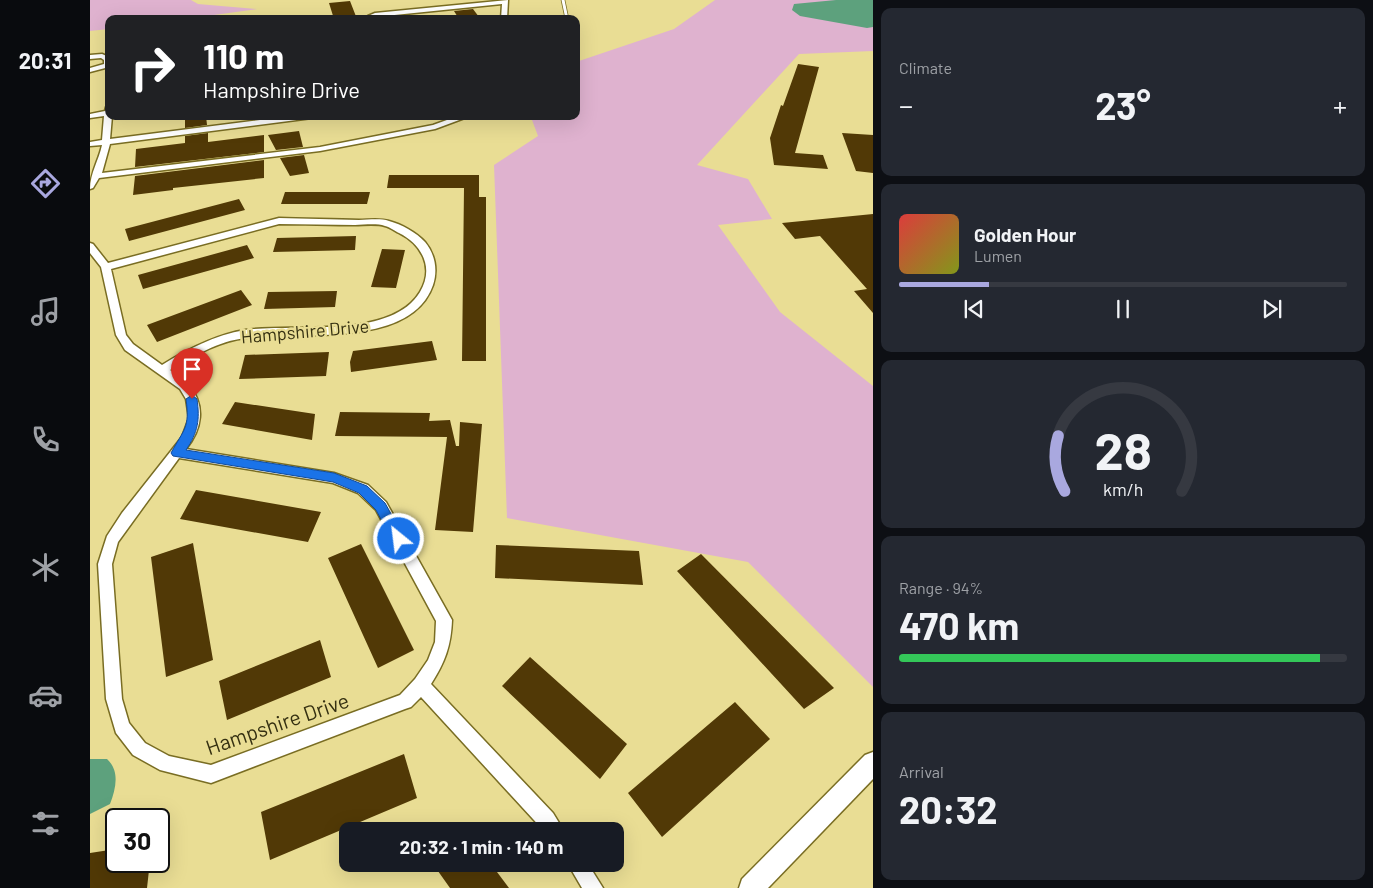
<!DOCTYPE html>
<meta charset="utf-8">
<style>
:root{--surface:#171b24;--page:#242831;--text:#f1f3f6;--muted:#9ea1a6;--line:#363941;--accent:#a9a8df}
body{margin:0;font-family:Barlow,sans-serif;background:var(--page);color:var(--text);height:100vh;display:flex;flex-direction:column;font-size:19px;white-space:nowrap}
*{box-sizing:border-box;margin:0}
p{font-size:16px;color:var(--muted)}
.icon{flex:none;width:28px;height:28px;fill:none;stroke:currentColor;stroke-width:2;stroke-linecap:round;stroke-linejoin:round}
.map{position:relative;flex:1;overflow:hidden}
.panel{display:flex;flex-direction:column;gap:8px;padding:8px;background:#0d0f14;width:500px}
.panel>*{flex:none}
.banner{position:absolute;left:15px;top:15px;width:475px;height:105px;border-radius:10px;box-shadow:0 5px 20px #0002;background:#202124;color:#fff;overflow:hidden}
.speed{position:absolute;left:15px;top:808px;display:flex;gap:10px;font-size:25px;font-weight:700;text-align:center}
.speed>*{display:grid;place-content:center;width:65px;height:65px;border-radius:50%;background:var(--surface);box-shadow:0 5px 20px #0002;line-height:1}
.speed .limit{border:2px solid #111;border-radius:8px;background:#fff;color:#111}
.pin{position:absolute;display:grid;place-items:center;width:42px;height:42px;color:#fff;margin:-51px -21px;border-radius:50% 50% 50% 0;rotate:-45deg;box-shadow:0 0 5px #0007}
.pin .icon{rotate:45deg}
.me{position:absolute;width:55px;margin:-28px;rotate:331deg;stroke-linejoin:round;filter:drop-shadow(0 0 4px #0008)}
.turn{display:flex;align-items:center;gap:18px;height:105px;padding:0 15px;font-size:22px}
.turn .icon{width:65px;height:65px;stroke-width:2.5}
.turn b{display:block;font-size:35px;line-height:42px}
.big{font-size:38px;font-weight:700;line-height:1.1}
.panel .card{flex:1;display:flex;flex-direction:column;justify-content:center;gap:8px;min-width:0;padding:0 18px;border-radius:10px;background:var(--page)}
.panel .dial{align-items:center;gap:0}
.dial svg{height:130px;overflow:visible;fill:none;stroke:var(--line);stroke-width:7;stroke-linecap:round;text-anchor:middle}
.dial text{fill:var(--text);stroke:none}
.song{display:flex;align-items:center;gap:15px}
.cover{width:60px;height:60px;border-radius:8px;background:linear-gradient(135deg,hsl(0 70% 55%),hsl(70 70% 35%))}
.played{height:5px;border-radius:2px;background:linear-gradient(90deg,var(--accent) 20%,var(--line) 20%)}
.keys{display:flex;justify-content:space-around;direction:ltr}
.heat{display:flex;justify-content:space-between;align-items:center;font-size:28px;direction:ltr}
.charge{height:8px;border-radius:4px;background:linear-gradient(90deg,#34c759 94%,var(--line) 0)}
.trip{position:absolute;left:249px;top:822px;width:285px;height:50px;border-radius:10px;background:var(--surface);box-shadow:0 5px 20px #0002;font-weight:700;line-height:50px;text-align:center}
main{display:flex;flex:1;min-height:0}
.menu{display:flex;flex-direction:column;width:90px;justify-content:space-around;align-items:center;background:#090b0e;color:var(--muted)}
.menu .icon{width:35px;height:35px}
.menu .selected{color:var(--accent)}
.menu b{font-size:22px;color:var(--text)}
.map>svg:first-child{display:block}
.green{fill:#dfb2cf}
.water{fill:#5da17d}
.building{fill:#513906}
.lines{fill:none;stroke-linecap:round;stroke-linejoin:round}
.service-casing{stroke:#796d23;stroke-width:4.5}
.minor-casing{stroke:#796d23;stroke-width:3}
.tertiary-casing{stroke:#796d23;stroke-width:3}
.service{stroke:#fff;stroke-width:3}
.minor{fill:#fff;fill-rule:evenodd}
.tertiary{fill:#fff;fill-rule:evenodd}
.route{fill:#1a73e8;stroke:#114b97}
.labels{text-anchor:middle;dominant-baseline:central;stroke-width:5;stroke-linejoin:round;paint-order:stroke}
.street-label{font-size:18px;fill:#353011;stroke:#e9dd94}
.near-street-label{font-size:21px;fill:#353011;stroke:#e9dd94}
</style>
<main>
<nav class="menu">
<b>20:31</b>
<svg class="icon selected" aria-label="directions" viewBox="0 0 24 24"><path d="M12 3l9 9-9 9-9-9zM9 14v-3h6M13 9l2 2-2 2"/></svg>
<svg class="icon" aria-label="music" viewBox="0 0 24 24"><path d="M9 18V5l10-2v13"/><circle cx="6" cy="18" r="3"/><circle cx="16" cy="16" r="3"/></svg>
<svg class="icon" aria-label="phone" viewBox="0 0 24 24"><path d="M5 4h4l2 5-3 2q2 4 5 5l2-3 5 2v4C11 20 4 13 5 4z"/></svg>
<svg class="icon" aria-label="climate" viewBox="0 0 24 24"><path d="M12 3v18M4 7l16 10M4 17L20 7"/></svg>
<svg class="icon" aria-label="car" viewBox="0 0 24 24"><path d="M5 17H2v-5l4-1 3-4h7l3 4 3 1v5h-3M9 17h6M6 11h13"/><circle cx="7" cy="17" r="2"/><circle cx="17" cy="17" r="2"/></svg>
<svg class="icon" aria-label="filters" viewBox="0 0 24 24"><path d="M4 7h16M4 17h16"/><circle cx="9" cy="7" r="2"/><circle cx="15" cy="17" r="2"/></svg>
</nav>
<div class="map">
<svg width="783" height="888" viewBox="0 0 783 888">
<rect width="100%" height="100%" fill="#e9dd94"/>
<path class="green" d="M 0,0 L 101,0 L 108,4 L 167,9 L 95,19 L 19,19 L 19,29 L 0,31 Z
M 625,0 L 783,0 L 783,51 L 709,54 L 607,165 L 658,179 L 682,219 L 628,225 L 690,312 L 783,386 L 783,687 L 658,562 L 417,518 L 404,165 L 448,136 L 442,120 L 448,116 L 486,116 L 486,62 L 584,29 Z"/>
<path class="water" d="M 746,0 L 783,0 L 783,27 L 777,28 L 710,16 L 702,10 L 704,4 Z
M 0,759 L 17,759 C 30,771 26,788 20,804 L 0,814 Z"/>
<path class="building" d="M 260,1 L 267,19 L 244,19 L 239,3 Z
M 383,9 L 389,17 L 369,19 L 364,11 Z
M 708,64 L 729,67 L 705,153 L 733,155 L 738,169 L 684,165 L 680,138 L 691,105 L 693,106 Z
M 95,116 L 116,116 L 117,125 L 95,128 Z
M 209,131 L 213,147 L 186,150 L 178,135 Z
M 118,133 L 118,142 L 174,135 L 174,152 L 45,167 L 46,149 L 95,143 L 95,136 Z
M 752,133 L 783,135 L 783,173 L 766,171 Z
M 214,155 L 219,173 L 200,176 L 190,158 Z
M 174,160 L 174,178 L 83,188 L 83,190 L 43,195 L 45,176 Z
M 299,175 L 389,175 L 389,197 L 396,197 L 396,361 L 372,361 L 374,188 L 297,188 Z
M 195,192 L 280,192 L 277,204 L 191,204 Z
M 149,199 L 155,210 L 39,241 L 35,229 Z
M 783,214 L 783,313 L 764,291 L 777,289 L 730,236 L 705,239 L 692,223 Z
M 266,236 L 265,250 L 183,252 L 187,238 Z
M 157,245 L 164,258 L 53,289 L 48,275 Z
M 292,249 L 315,250 L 306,288 L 281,287 Z
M 151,290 L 162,305 L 67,342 L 57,325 Z
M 247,291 L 245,307 L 174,309 L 178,292 Z
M 342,341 L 347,360 L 261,372 L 260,362 L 263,351 Z
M 239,352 L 236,376 L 149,379 L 155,355 Z
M 145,402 L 225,414 L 222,440 L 132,424 Z
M 250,412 L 340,413 L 339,421 L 360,420 L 366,446 L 369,446 L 370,422 L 392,424 L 383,532 L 345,530 L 357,437 L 245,436 Z
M 106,490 L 231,512 L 218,542 L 90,519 Z
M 103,543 L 123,660 L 76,677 L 61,557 Z
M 271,544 L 324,650 L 288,668 L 238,558 Z
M 406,545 L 549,551 L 553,585 L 405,578 Z
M 611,554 L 744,688 L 714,709 L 587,571 Z
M 230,640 L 241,677 L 137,720 L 129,681 Z
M 440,657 L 537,744 L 510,779 L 412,686 Z
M 645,702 L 680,739 L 572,837 L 538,793 Z
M 314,754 L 327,798 L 180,860 L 171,812 Z
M 26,849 L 26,861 L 60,861 L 57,888 L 0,888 L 0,853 Z
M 343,864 L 401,864 L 419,888 L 360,888 Z"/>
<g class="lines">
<g class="service-casing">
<path id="service" d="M 473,0 L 477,19"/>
</g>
<g class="minor-casing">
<path id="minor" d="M 418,0 L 417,19 L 411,19 L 412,4 L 285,17 L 285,19 L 279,19 L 278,16 L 285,13 Z
M 12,54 L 19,57 L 19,67 L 0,72 L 0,68 L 14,64 L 14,60 L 11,58 L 0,59 L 0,55 Z
M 16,107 L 19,107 L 19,116 L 22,116 L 20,139 L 202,116 L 226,116 L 222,118 L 20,144 L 12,173 L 230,147 L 343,125 L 368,116 L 380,116 L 345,129 L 230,151 L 9,178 L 3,188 L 0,189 C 0,173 9,160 12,145 L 0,146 L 0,142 L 12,140 L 14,116 L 0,118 L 0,114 L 15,111 Z
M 189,218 C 216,219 242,219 269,220 C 278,220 290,218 299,221 C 311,224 327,233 335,242 C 345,254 348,270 343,285 C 321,349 209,331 156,338 C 128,341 104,356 80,370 C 86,375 95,379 99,385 C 116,406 112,429 96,449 L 244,473 L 278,485 L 296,502 L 362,620 C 361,646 355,662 341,684 L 463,813 L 474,831 L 454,831 L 331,697 L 321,707 L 315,709 L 121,783 L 70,770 L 43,755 L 26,733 L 16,699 L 8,564 L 17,536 L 32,513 L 92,437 L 99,418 L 96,399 L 90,389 L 35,350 L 26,335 L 11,267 L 0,253 L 0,243 L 3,244 L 18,263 ZM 189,224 C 214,224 240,225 265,225 C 274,225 286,223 295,226 C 300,227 305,231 309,233 C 331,244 345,267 330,292 C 301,340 203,323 155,330 C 125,335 98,349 72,365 L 43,344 L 36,335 L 21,269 ZM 89,458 L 243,483 L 268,493 L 286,510 L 346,621 L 345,642 L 338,660 L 325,679 L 310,695 L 121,765 L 79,756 L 55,743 L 39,723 L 32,699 L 22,564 L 28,542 Z
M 478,864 L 498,864 L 513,888 L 492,888 Z"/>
</g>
<g class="tertiary-casing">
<path id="tertiary" d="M 783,752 L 783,779 L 678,888 L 649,888 L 652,879 L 775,755 Z"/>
</g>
<use href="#service" class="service"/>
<use href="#minor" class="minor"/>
<use href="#tertiary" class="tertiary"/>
</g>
<path class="route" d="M 102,395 L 107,399 C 110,420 108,432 96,450 L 244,473 L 277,486 L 295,503 L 315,539 L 313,543 L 309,544 L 304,543 L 286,510 L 269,493 L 243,482 L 83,456 L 81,453 C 94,429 100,428 96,399 Z"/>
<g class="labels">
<g class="street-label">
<text transform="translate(215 331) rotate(-5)">Hampshire Drive</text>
</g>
<g class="near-street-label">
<text transform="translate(187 723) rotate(-19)">Hampshire Drive</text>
</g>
</g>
</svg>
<div class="speed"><div class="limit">30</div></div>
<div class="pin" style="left:102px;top:399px;background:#d93025"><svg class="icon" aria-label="arrive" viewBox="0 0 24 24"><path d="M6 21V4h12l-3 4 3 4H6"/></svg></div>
<svg class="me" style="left:309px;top:539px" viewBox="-20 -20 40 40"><circle r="17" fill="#1a73e8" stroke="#fff" stroke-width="3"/><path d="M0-11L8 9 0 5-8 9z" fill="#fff"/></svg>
<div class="trip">20:32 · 1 min · 140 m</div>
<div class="banner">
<div class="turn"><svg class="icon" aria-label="right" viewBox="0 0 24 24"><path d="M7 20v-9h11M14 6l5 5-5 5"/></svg><div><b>110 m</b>Hampshire Drive</div></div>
</div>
</div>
<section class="panel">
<div class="card"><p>Climate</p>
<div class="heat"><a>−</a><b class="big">23°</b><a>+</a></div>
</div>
<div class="card">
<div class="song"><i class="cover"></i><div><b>Golden Hour</b><p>Lumen</p></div></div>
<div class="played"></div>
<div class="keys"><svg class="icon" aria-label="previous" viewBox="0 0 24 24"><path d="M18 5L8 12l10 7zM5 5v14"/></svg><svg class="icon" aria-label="pause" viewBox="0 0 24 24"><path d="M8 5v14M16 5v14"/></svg><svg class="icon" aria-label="next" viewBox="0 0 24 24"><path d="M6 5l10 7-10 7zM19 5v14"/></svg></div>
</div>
<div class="card dial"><svg viewBox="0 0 100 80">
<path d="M14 69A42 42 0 1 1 86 69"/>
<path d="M14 69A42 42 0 0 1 10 35" stroke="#a9a8df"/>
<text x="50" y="56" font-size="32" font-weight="700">28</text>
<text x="50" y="72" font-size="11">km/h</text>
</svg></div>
<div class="card"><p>Range · 94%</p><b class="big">470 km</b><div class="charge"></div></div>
<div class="card"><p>Arrival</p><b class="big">20:32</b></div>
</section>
</main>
